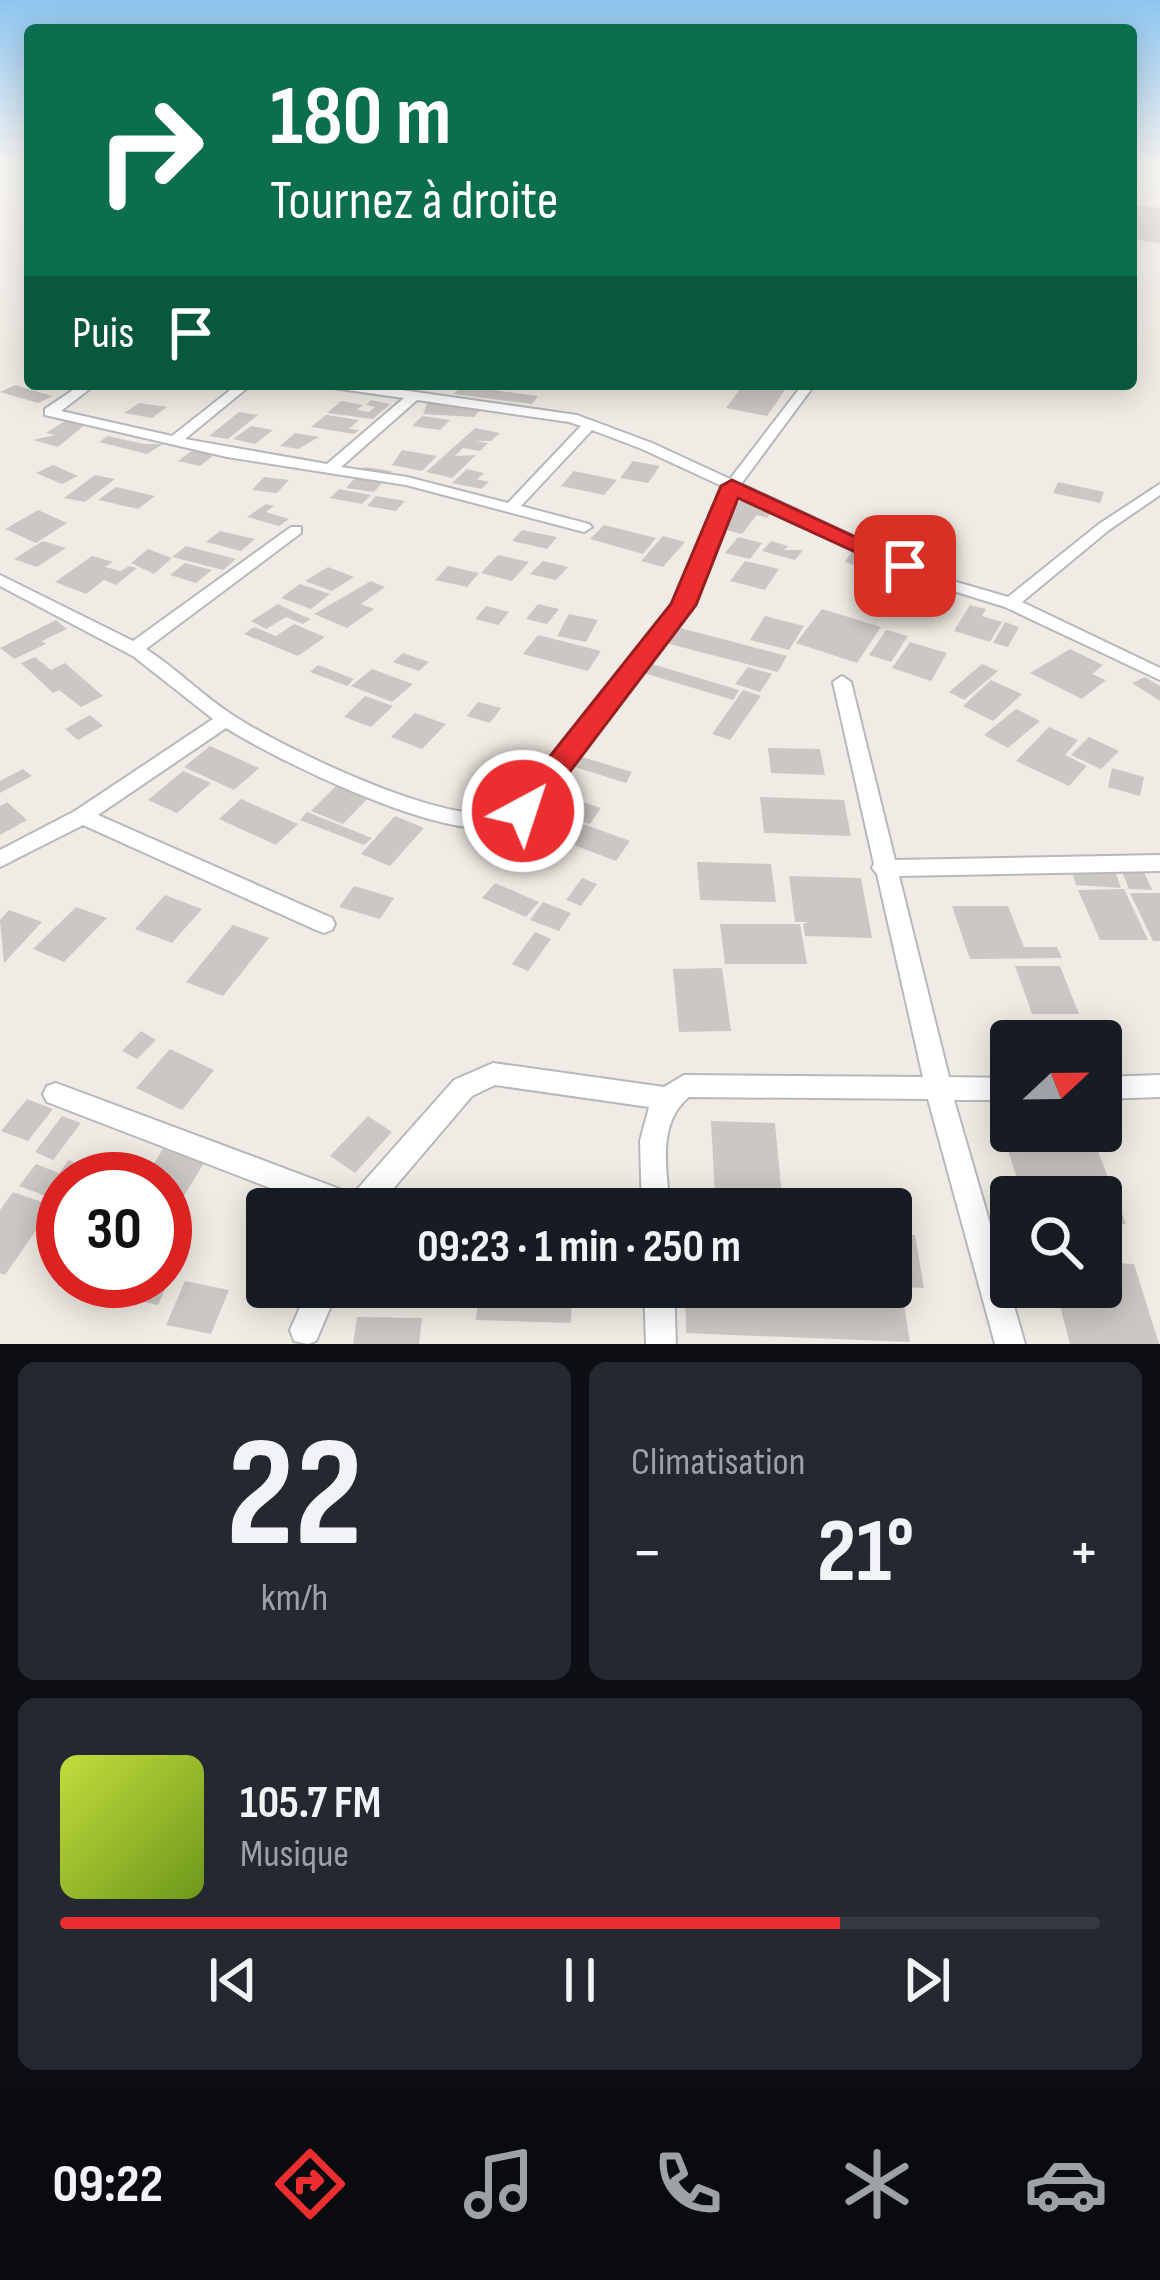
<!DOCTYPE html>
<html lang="fr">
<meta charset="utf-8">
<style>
:root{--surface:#171b24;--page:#242831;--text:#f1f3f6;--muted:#9ea1a6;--line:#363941;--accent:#ed2e31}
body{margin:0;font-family:"Sofia Sans Condensed",sans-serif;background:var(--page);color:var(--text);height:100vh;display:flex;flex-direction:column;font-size:45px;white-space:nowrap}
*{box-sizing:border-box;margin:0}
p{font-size:39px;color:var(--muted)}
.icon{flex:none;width:66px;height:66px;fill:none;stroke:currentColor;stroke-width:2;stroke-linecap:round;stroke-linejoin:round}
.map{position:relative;height:1344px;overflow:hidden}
.side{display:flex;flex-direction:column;gap:18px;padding:18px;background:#0d0f14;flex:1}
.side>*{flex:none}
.hud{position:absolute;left:24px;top:24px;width:1113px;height:366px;border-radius:12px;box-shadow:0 6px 30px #0003;background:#0b6e4f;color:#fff;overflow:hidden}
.needle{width:78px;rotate:68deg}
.tools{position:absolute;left:990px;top:1020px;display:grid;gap:24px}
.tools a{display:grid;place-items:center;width:132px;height:132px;border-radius:12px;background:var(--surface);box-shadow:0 6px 30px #0003;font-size:60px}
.speed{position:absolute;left:36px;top:1152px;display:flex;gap:24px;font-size:60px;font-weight:700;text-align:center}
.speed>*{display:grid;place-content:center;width:156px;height:156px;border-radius:50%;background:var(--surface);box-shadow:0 6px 30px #0003;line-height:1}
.speed .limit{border:18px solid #d22;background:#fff;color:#111}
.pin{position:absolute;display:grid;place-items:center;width:102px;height:102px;color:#fff;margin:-51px;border-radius:24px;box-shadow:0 6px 18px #0006}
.me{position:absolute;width:132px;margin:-66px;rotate:40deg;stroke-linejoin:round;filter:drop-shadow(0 0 9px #0008)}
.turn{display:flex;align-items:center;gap:42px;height:252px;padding:0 48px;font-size:54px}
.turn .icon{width:156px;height:156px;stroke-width:2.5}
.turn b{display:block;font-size:84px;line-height:102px}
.then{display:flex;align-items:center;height:114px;padding:0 48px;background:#0003;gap:24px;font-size:45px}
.big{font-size:90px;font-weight:700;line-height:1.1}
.side .card{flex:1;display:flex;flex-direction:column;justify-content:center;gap:18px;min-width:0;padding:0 42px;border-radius:18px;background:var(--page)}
.side .dial{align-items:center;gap:0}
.dial b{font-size:156px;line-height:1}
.song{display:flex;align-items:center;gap:36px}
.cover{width:144px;height:144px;border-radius:18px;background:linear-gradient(135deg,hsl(70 70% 55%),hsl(80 70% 35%))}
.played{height:12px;border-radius:6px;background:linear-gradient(90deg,var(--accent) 75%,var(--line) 75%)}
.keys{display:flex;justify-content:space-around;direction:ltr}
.heat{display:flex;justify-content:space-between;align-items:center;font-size:66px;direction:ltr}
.side .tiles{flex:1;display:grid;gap:18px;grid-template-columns:1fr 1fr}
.card:last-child{grid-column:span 2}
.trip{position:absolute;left:246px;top:1188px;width:666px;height:120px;border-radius:12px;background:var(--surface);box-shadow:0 6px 30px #0003;font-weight:700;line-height:120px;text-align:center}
.tabs{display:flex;height:192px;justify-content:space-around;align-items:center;background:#090b0e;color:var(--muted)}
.tabs .icon{width:84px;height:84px}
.tabs .on{color:var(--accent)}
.tabs b{font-size:54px;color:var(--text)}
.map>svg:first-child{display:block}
.building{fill:#cbc7c2}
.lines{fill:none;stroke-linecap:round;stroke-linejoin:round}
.street-casing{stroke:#b6b8bc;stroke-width:4}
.street{fill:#fff;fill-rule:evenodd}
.route{fill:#ed2e31;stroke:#9a1e20;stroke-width:3}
</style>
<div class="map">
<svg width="1160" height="1344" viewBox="0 0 1160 1344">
<rect width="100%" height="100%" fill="#f0ece5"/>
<path class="building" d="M 1131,204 L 1160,208 L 1160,243 L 1131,239 L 1137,213 L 1131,212 Z
M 744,384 L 789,384 L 767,416 L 726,408 Z
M 15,385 L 53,396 L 38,403 L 0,392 Z
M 461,386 L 538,396 L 532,404 L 454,394 Z
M 429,399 L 483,407 L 474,417 L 423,414 Z
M 371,400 L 390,404 L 373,419 L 327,413 L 341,401 L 363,405 L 357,410 L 369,412 L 375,407 L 366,405 Z
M 139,403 L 167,407 L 152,418 L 124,413 Z
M 239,412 L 258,415 L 228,439 L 209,436 Z
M 326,415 L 359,420 L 349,429 L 359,430 L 354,434 L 311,427 Z
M 422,416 L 450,420 L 440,430 L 412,426 Z
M 68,419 L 87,423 L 58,447 L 33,440 L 55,435 L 46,433 Z
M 251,426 L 273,430 L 255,444 L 233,439 Z
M 475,428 L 500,433 L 491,441 L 475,441 L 488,443 L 480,451 L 463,448 L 455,456 L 476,455 L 452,478 L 426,472 Z
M 295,433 L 319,437 L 298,449 L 280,446 Z
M 108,436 L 144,444 L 163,444 L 147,454 L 99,442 Z
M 200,445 L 222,449 L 200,466 L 178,461 Z
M 402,450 L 437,456 L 422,471 L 392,465 Z
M 633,461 L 660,466 L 648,483 L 620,478 Z
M 53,465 L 78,476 L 62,484 L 36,473 Z
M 365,467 L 392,471 L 374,492 L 346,488 Z
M 467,469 L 484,473 L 477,479 L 489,482 L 481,489 L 452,483 Z
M 574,471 L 617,480 L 604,495 L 561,486 Z
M 95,475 L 115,479 L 85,502 L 64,498 Z
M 264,477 L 289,480 L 277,493 L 252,490 Z
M 1058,482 L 1104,492 L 1100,503 L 1053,493 Z
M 116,487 L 155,496 L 138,509 L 98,500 Z
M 339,489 L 371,495 L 362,504 L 330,498 Z
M 376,496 L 405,501 L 396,511 L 367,506 Z
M 745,496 L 778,504 L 767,518 L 757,515 L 742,534 L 713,527 Z
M 266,504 L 274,506 L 266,512 L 289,519 L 279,526 L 247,517 Z
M 38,510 L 67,523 L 36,543 L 5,529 Z
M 604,525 L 656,538 L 643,554 L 590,539 Z
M 522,530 L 557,537 L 547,549 L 512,541 Z
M 220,531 L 255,539 L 241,551 L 206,542 Z
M 663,536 L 685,542 L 663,567 L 641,561 Z
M 738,537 L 762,543 L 750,559 L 725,553 Z
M 43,541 L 66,548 L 37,567 L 14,559 Z
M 771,541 L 788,546 L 784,550 L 803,550 L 795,560 L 762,551 Z
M 186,546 L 236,559 L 223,570 L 172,557 Z
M 148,549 L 161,554 L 172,558 L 154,574 L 131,563 Z
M 853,550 L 880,558 L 872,570 L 845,562 Z
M 498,555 L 529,562 L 512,581 L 481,573 Z
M 92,556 L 113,562 L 105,567 L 121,571 L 129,566 L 137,568 L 116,585 L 104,580 L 86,594 L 55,582 Z
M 543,561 L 568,567 L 556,580 L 530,574 Z
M 745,561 L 779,569 L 765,590 L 730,581 Z
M 185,563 L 212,570 L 196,583 L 170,575 Z
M 448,566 L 479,573 L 467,587 L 435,580 Z
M 328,567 L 354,577 L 332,591 L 305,581 Z
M 371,581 L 385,587 L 361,604 L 374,609 L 347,628 L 314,614 Z
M 300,584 L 330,594 L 311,609 L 281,598 Z
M 278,604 L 294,612 L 311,619 L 303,624 L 286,617 L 266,629 L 251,621 Z
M 538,604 L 559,609 L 547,624 L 526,619 Z
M 970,605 L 986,609 L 982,616 L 1002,622 L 990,642 L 954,631 Z
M 486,606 L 509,612 L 498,625 L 475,619 Z
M 822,609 L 881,627 L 857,663 L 796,643 Z
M 569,614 L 598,620 L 586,642 L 557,636 Z
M 765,616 L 804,626 L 789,650 L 750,640 Z
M 56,620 L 67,629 L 42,641 L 46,644 L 14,659 L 0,648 Z
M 1005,622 L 1019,627 L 1008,647 L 993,643 Z
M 294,624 L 325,637 L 298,656 L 244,634 L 254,627 L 276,636 Z
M 673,626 L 787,656 L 778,672 L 662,642 Z
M 886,630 L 908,636 L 891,662 L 869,655 Z
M 538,635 L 601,651 L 588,671 L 523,654 Z
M 910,642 L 947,653 L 931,681 L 892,668 Z
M 1070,649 L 1103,665 L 1092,674 L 1106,680 L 1082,699 L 1030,673 Z
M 403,653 L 429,662 L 419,671 L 393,662 Z
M 35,657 L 51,670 L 65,663 L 103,696 L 81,707 L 59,690 L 53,693 L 21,663 Z
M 642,661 L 739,690 L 733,700 L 634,670 Z
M 982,664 L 998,671 L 964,700 L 949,692 Z
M 318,665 L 354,679 L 347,686 L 310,672 Z
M 748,667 L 772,674 L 760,692 L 735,684 Z
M 372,669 L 413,684 L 392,702 L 351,686 Z
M 1145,677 L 1160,686 L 1160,701 L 1132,683 Z
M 991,680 L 1022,694 L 993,721 L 963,706 Z
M 743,690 L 761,696 L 730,740 L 712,734 Z
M 365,696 L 393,706 L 371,727 L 344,717 Z
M 478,702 L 501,708 L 490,723 L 467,716 Z
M 1016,709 L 1040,721 L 1008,748 L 984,735 Z
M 415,713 L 446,724 L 422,749 L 391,737 Z
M 90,715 L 103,726 L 78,740 L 65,729 Z
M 1049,727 L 1078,740 L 1065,755 L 1087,766 L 1069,786 L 1016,761 Z
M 1089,737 L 1119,751 L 1101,769 L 1071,755 Z
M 210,746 L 259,768 L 234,790 L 184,767 Z
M 768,748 L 820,749 L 825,775 L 771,773 Z
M 579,756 L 632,772 L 626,783 L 572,766 Z
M 1112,768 L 1144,777 L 1140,796 L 1108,787 Z
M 23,769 L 32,776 L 0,793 L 0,781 Z
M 183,771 L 211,783 L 177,813 L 148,800 Z
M 339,783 L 371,795 L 343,824 L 311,811 Z
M 549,792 L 571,799 L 560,814 L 538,807 Z
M 760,797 L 844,800 L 851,836 L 764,833 Z
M 241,799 L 298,824 L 276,845 L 219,819 Z
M 577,800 L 601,808 L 590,824 L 566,816 Z
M 7,802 L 27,820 L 0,835 L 0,806 Z
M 307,812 L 372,838 L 364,845 L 300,820 Z
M 395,816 L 424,828 L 390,866 L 361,854 Z
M 564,817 L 630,841 L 616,861 L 550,836 Z
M 697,862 L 771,864 L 776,902 L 700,900 Z
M 1070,865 L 1114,868 L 1121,888 L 1076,885 Z
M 1121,869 L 1143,870 L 1152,890 L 1129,889 Z
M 789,876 L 861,878 L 872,938 L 805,936 L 803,924 L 808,922 L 795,922 Z
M 582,878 L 597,884 L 581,906 L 566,900 Z
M 495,883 L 539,902 L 526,917 L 482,898 Z
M 354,886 L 394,898 L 380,919 L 339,907 Z
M 1124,889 L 1148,940 L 1100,940 L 1078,890 Z
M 1130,893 L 1160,893 L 1160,941 L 1153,941 Z
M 165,895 L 202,909 L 172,943 L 135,929 Z
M 543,902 L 571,913 L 559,931 L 530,920 Z
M 952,906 L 1008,906 L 1024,947 L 1057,947 L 1062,958 L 970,959 Z
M 76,907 L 107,918 L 64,962 L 33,949 Z
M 9,910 L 42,922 L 4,963 L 0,920 Z
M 720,924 L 800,924 L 807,964 L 725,964 Z
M 233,925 L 269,938 L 223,996 L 186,982 Z
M 535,932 L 551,939 L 528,971 L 512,964 Z
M 1015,966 L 1060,966 L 1079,1014 L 1032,1014 Z
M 722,968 L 731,1031 L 679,1032 L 673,969 Z
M 141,1031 L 156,1040 L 137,1059 L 122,1051 Z
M 170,1049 L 214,1070 L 182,1110 L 136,1088 Z
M 27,1099 L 53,1109 L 28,1141 L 1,1131 Z
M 62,1116 L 81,1123 L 53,1160 L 35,1152 Z
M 368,1116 L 392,1132 L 355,1173 L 330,1156 Z
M 711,1121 L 775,1123 L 782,1197 L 715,1195 Z
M 999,1122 L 1011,1122 L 1011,1131 L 1090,1131 L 1126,1224 L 1101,1225 L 1101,1197 L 1023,1197 Z
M 163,1149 L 204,1163 L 165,1227 L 165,1179 L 144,1179 Z
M 69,1160 L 87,1167 L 78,1179 L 63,1179 L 62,1202 L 19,1186 L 36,1164 L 59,1173 Z
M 13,1192 L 53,1206 L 5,1275 L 0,1273 L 0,1210 Z
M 58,1212 L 63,1214 L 63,1250 L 38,1239 Z
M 891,1234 L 915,1235 L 924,1288 L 901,1287 L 910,1342 L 686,1333 L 685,1287 L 891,1287 Z
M 165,1262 L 177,1264 L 158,1305 L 127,1298 L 136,1281 L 165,1281 Z
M 1101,1262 L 1134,1264 L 1159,1344 L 1070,1344 L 1055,1287 L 1101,1287 Z
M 185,1281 L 229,1290 L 211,1334 L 166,1325 Z
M 479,1287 L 572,1287 L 571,1323 L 476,1320 Z
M 357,1317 L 422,1318 L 419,1344 L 353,1344 Z"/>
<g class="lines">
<g class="street-casing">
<path id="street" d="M 82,384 L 96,384 L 61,411 L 172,436 L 238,384 L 252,384 L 185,439 L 327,464 L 404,398 L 333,388 L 327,384 L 360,384 L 577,415 L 652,443 L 730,479 L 803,384 L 815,384 L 741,484 L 946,579 L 1008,597 L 1099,524 L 1160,484 L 1160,495 L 1109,530 L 1022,602 L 1160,668 L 1160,680 L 1005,607 L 934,585 L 736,493 L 691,605 L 546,802 C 529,816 510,826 487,828 C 424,831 281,762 226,728 L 98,815 L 332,918 L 335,924 L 332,930 L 324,933 L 316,930 L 83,825 L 0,867 L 0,850 L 75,811 L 213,719 L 133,656 L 0,586 L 0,575 L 133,641 L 291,527 L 301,527 L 301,533 L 146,649 C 177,669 203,696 234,716 C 283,748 434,820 491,813 C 507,811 520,802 532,792 L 675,604 L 724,487 L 642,449 L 592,430 L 521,506 L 589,524 L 592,527 L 584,532 L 406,485 L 227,457 L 45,415 L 45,409 ZM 417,400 L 569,422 L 581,426 L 508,503 L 407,477 L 341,467 Z
M 842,676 L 851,682 L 895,860 L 1160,855 L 1160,871 L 899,876 L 949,1077 L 1011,1078 L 1011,1100 L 954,1100 L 1025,1344 L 995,1344 L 928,1099 L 689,1097 C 656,1124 667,1171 670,1209 L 642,1209 L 640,1141 L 649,1107 L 495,1085 L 472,1096 L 376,1209 L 325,1209 L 47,1102 L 43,1094 L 47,1086 L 56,1083 L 353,1194 L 454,1080 L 493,1063 L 664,1087 L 684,1075 L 923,1077 L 877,874 L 872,868 L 874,864 L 833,682 Z
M 1160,1075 L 1160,1097 L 1101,1099 L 1101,1077 Z
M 309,1287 L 339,1287 L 316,1341 L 308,1344 L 294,1341 L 290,1330 Z
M 644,1287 L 674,1287 L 676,1344 L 646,1344 Z"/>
</g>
<use href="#street" class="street"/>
</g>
<linearGradient id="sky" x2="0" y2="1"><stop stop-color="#8dc6f1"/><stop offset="0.47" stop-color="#f8f6f3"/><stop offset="1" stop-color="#f8f6f3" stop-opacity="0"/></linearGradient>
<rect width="1160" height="353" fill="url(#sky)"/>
<path class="route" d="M 732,480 L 918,566 L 905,573 L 897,571 L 738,498 L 696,605 L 534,819 L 512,819 L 507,811 L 512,804 L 671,604 L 721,486 Z"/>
</svg>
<div class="tools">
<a><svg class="needle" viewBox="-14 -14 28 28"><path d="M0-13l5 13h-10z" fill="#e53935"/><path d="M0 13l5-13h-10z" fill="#9ea1a6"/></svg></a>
<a><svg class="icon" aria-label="search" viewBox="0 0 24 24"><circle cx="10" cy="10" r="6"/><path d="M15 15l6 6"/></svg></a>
</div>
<div class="speed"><div class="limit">30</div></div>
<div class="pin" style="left:905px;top:566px;background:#d93025"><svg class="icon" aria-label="arrive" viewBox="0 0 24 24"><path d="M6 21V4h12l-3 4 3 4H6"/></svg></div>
<svg class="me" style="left:523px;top:811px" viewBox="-20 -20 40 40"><circle r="17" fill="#ed2e31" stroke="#fff" stroke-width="3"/><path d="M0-11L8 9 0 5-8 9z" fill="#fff"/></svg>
<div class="trip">09:23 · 1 min · 250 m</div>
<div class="hud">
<div class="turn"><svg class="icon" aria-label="right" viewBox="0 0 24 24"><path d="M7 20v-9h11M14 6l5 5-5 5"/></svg><div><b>180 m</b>Tournez à droite</div></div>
<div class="then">Puis<svg class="icon" aria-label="arrive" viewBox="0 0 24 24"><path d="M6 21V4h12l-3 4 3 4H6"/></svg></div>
</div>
</div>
<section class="side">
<div class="tiles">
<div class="card dial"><b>22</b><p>km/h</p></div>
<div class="card"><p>Climatisation</p>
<div class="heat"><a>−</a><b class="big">21°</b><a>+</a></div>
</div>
<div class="card">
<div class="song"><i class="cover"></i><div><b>105.7 FM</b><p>Musique</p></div></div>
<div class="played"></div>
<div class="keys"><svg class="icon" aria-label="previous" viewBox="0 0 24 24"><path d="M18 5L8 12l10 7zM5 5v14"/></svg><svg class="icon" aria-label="pause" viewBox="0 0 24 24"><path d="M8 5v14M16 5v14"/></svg><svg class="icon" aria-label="next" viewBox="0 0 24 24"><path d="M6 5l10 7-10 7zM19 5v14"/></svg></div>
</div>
</div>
</section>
<nav class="tabs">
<b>09:22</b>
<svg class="icon on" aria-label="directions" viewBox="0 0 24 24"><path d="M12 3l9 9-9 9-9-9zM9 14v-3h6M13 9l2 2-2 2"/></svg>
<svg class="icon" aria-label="music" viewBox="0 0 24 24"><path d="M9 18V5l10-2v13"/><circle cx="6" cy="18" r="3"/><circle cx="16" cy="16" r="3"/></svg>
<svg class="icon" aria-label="phone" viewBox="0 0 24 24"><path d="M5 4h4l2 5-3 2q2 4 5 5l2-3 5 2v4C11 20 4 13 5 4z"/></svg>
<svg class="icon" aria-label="climate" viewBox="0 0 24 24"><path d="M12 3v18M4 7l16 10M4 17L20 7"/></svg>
<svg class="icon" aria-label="car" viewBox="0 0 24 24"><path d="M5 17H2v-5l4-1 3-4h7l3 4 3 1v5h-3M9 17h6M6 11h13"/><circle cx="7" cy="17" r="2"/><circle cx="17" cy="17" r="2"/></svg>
</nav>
